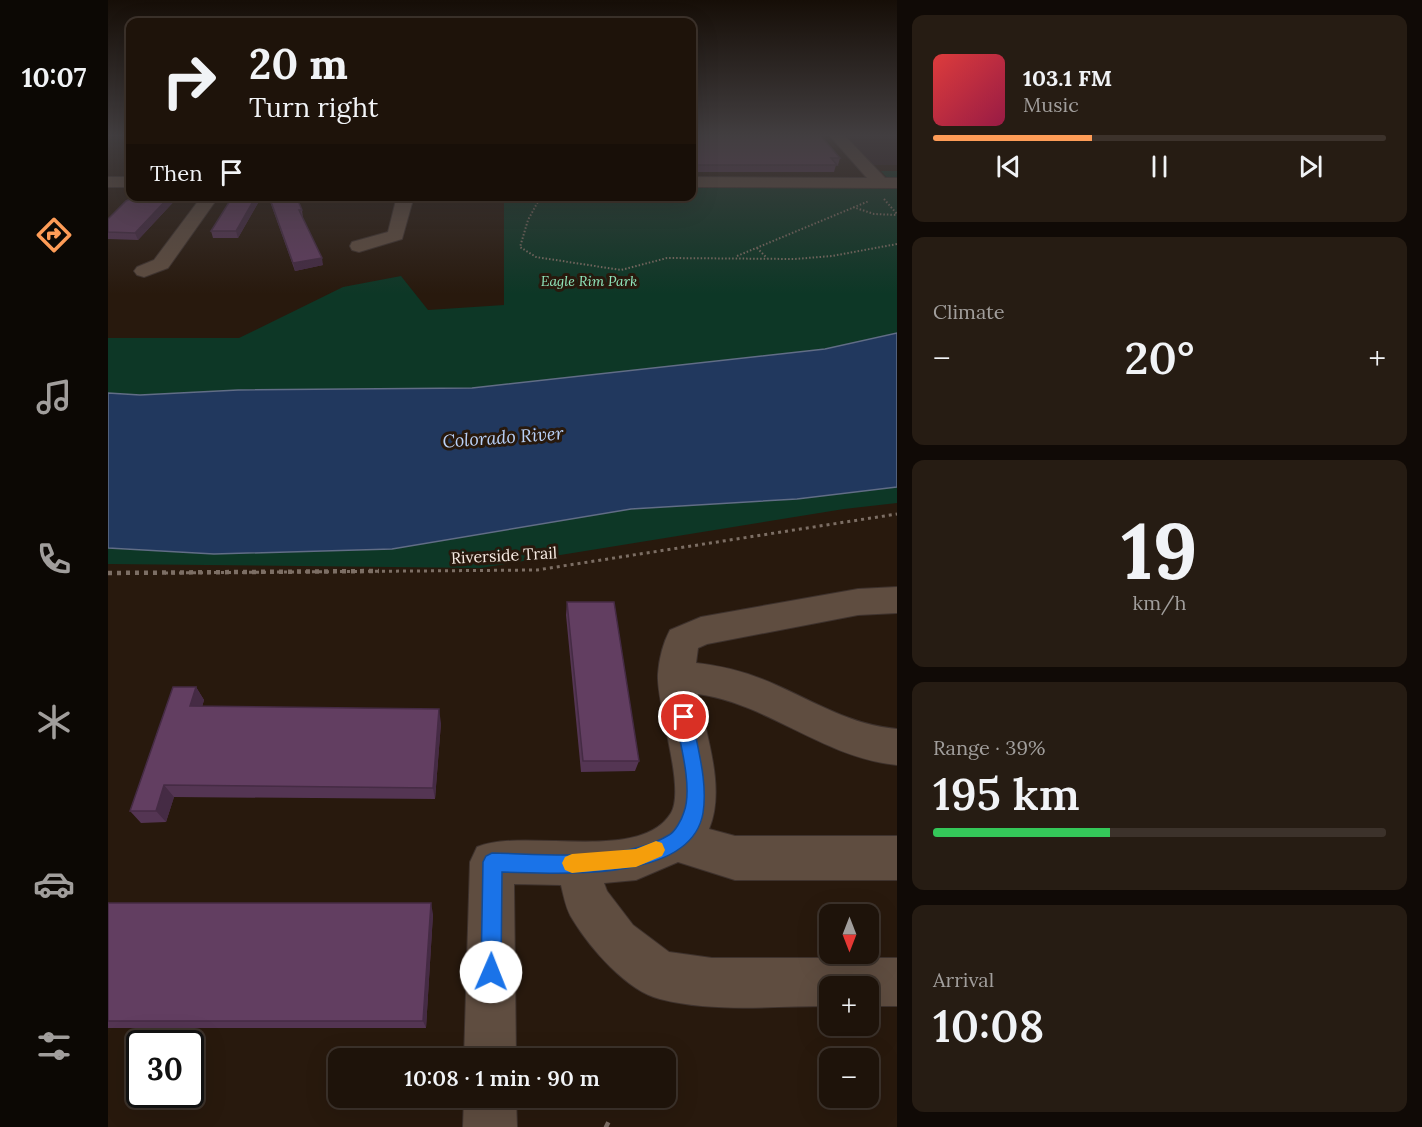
<!DOCTYPE html>
<meta charset="utf-8">
<style>
:root{--surface:#1e130a;--page:#261c13;--text:#f1f3f6;--muted:#a19e9c;--line:#3c322b;--accent:#fe9c57}
body{margin:0;font-family:Lora,serif;background:var(--page);color:var(--text);height:100vh;display:flex;flex-direction:column;font-size:22px;white-space:nowrap}
*{box-sizing:border-box;margin:0}
p{font-size:20px;color:var(--muted)}
.icon{flex:none;width:33px;height:33px;fill:none;stroke:currentColor;stroke-width:2;stroke-linecap:round;stroke-linejoin:round}
.map{position:relative;flex:1;overflow:hidden}
.side{display:flex;flex-direction:column;gap:15px;padding:15px;background:#100a06;width:525px}
.side>*{flex:none}
.guide{position:absolute;left:18px;top:18px;width:570px;height:183px;border-radius:12px;box-shadow:0 6px 24px #0002,0 0 0 2px var(--line);background:#1e130a;color:var(--text);overflow:hidden}
.needle{width:39px;rotate:180deg}
.controls{position:absolute;left:711px;top:904px;display:grid;gap:12px}
.controls a{display:grid;place-items:center;width:60px;height:60px;border-radius:12px;background:var(--surface);box-shadow:0 6px 24px #0002,0 0 0 2px var(--line);font-size:30px}
.speed{position:absolute;left:18px;top:1030px;display:flex;gap:12px;font-size:30px;font-weight:700;text-align:center}
.speed>*{display:grid;place-content:center;width:78px;height:78px;border-radius:50%;background:var(--surface);box-shadow:0 6px 24px #0002,0 0 0 2px var(--line);line-height:1}
.speed .limit{border:3px solid #111;border-radius:9px;background:#fff;color:#111}
.pin{position:absolute;display:grid;place-items:center;width:51px;height:51px;color:#fff;margin:-26px;border:3px solid #fff;border-radius:50%;box-shadow:0 2px 6px #0007}
.me{position:absolute;width:66px;margin:-33px;rotate:1deg;stroke-linejoin:round;filter:drop-shadow(0 0 4px #0008)}
.turn{display:flex;align-items:center;gap:21px;height:126px;padding:0 24px;font-size:27px}
.turn .icon{width:78px;height:78px;stroke-width:2.5}
.turn b{display:block;font-size:42px;line-height:51px}
.then{display:flex;align-items:center;height:57px;padding:0 24px;background:#0003;gap:12px;font-size:22px}
.big{font-size:45px;font-weight:600;line-height:1.1}
.side .card{flex:1;display:flex;flex-direction:column;justify-content:center;gap:9px;min-width:0;padding:0 21px;border-radius:12px;background:var(--page)}
.side .dial{align-items:center;gap:0}
.dial b{font-size:78px;line-height:1}
.song{display:flex;align-items:center;gap:18px}
.cover{width:72px;height:72px;border-radius:9px;background:linear-gradient(135deg,hsl(0 70% 55%),hsl(340 70% 35%))}
.played{height:6px;border-radius:3px;background:linear-gradient(90deg,var(--accent) 35%,var(--line) 35%)}
.keys{display:flex;justify-content:space-around;direction:ltr}
.heat{display:flex;justify-content:space-between;align-items:center;font-size:33px;direction:ltr}
.charge{height:9px;border-radius:4px;background:linear-gradient(90deg,#34c759 39%,var(--line) 0)}
.trip{position:absolute;left:220px;top:1048px;width:348px;height:60px;border-radius:12px;background:var(--surface);box-shadow:0 6px 24px #0002,0 0 0 2px var(--line);font-weight:600;line-height:60px;text-align:center}
main{display:flex;flex:1;min-height:0}
.menu{display:flex;flex-direction:column;width:108px;justify-content:space-around;align-items:center;background:#0c0804;color:var(--muted)}
.menu .icon{width:42px;height:42px}
.menu .active{color:var(--accent)}
.menu b{font-size:27px;color:var(--text)}
.map>svg:first-child{display:block}
.education{fill:#301e24}
.green{fill:#0d3726}
.water{fill:#21385e;stroke:#616d86;stroke-width:1.5}
.lines{fill:none;stroke-linecap:round;stroke-linejoin:round}
.minor-casing{stroke:#3e322d;stroke-width:2}
.path-far3{stroke:#7c6e64;stroke-width:2;stroke-dasharray:1.5 2;stroke-linecap:butt}
.path-far2{stroke:#7c6e64;stroke-width:3;stroke-dasharray:3 4;stroke-linecap:butt}
.path-far1{stroke:#7c6e64;stroke-width:4.5;stroke-dasharray:4 5;stroke-linecap:butt}
.path{stroke:#7c6e64;stroke-width:6;stroke-dasharray:4.5 7;stroke-linecap:butt}
.minor{fill:#5f4d40;fill-rule:evenodd}
.wall{fill:#543553}
.shaded-wall{fill:#452b44}
.building{fill:#623e61;stroke:#452b44;stroke-width:1.5}
.route{fill:#1a73e8;stroke:#114b97;stroke-width:1.5}
.slow{fill:#f59e0b}
.labels{text-anchor:middle;dominant-baseline:central;stroke-width:6;stroke-linejoin:round;paint-order:stroke}
.far-park-label{font-size:14px;font-style:italic;fill:#90e6bc;stroke:#28190d}
.street-label{font-size:16px;fill:#f5eae2;stroke:#28190d}
.water-label{font-size:18px;font-style:italic;fill:#b9d1f8;stroke:#28190d}
</style>
<main>
<nav class="menu">
<b>10:07</b>
<svg class="icon active" aria-label="directions" viewBox="0 0 24 24"><path d="M12 3l9 9-9 9-9-9zM9 14v-3h6M13 9l2 2-2 2"/></svg>
<svg class="icon" aria-label="music" viewBox="0 0 24 24"><path d="M9 18V5l10-2v13"/><circle cx="6" cy="18" r="3"/><circle cx="16" cy="16" r="3"/></svg>
<svg class="icon" aria-label="phone" viewBox="0 0 24 24"><path d="M5 4h4l2 5-3 2q2 4 5 5l2-3 5 2v4C11 20 4 13 5 4z"/></svg>
<svg class="icon" aria-label="climate" viewBox="0 0 24 24"><path d="M12 3v18M4 7l16 10M4 17L20 7"/></svg>
<svg class="icon" aria-label="car" viewBox="0 0 24 24"><path d="M5 17H2v-5l4-1 3-4h7l3 4 3 1v5h-3M9 17h6M6 11h13"/><circle cx="7" cy="17" r="2"/><circle cx="17" cy="17" r="2"/></svg>
<svg class="icon" aria-label="filters" viewBox="0 0 24 24"><path d="M4 7h16M4 17h16"/><circle cx="9" cy="7" r="2"/><circle cx="15" cy="17" r="2"/></svg>
</nav>
<div class="map">
<svg width="789" height="1127" viewBox="0 0 789 1127">
<rect width="100%" height="100%" fill="#28190d"/>
<path class="education" d="M 738,136 L 789,136 L 789,165 L 764,165 Z"/>
<path class="green" d="M 773,171 L 789,171 L 789,333 L 717,349 L 364,388 L 130,390 L 32,395 L 0,393 L 0,338 L 131,338 L 235,287 L 293,276 L 320,310 L 396,305 L 396,197 L 584,196 L 584,186 L 786,186 Z
M 789,487 L 789,503 L 736,509 L 373,568 L 0,564 L 0,548 L 106,554 L 284,549 L 523,509 L 689,499 Z"/>
<path class="water" d="M 789,333 L 789,487 L 689,499 L 523,509 L 284,549 L 106,554 L 0,548 L 0,393 L 32,395 L 130,390 L 364,388 L 717,349 Z"/>
<g class="lines">
<g class="minor-casing">
<path id="minor" d="M 722,136 L 737,136 L 777,178 L 789,178 L 789,188 L 584,187 L 584,177 L 759,178 Z
M 0,177 L 22,177 L 22,187 L 0,187 Z
M 94,196 L 111,196 L 60,268 L 36,277 L 29,275 L 26,271 L 29,267 L 46,260 Z
M 289,196 L 306,196 L 294,239 L 251,252 L 244,250 L 242,246 L 244,242 L 280,232 Z
M 789,587 L 789,613 L 750,615 L 599,644 L 590,648 L 588,663 C 616,666 642,673 668,685 C 709,703 743,725 789,729 L 789,765 C 716,758 661,704 590,694 C 598,735 618,789 601,829 L 627,836 L 789,836 L 789,880 L 627,880 L 570,862 L 528,880 L 496,883 L 499,891 L 525,925 L 561,952 L 604,958 L 789,958 L 789,1006 L 760,1006 L 760,987 L 722,987 L 722,1006 C 666,1006 606,1013 552,999 C 519,991 482,948 465,920 C 458,910 456,897 453,885 L 406,884 L 408,1059 L 356,1059 L 362,862 L 369,847 C 417,827 532,864 563,813 C 578,788 548,705 550,674 C 551,659 555,643 562,630 L 593,617 L 750,589 Z
M 356,1098 L 408,1098 L 409,1127 L 355,1127 Z"/>
</g>
<path class="path-far3" d="M 433,196 L 420,220 L 412,247 L 428,257 L 513,270 L 559,258 L 687,259 L 724,256 L 789,244
M 776,199 L 789,214
M 745,207 L 766,214 L 789,215
M 649,248 L 659,258
M 629,256 L 761,201"/>
<path class="path-far2" d="M 57,573 L 429,570 L 789,514"/>
<path class="path-far1" d="M 0,573 L 271,571"/>
<path class="path" d="M 497,1124 L 503,1127"/>
<use href="#minor" class="minor"/>
</g>
<path class="wall" d="M 584,136 L 732,158 L 730,165 L 728,165 L 726,172 L 584,172 Z
M 29,196 L 71,196 L 30,240 L 0,239 L 0,219 Z
M 125,196 L 154,196 L 130,238 L 105,238 L 103,231 Z
M 160,196 L 188,196 L 194,210 L 195,218 L 215,265 L 187,271 Z
M 210,196 L 263,196 L 262,202 L 211,202 Z
M 327,196 L 369,196 L 369,200 L 361,200 L 360,203 L 328,202 Z
M 459,602 L 531,761 L 527,771 L 473,772 L 458,615 Z
M 88,687 L 96,700 L 94,707 L 333,723 L 327,799 L 66,797 L 58,822 L 33,823 L 22,811 Z
M 0,903 L 325,914 L 318,1028 L 0,1028 Z"/>
<path class="shaded-wall" d="M 62,196 L 71,196 L 30,240 L 27,233 Z
M 148,196 L 154,196 L 130,238 L 128,231 Z
M 214,258 L 215,265 L 187,271 L 185,263 Z
M 88,687 L 96,700 L 90,720 L 82,706 Z
M 331,709 L 333,723 L 327,799 L 325,788 Z
M 56,785 L 66,797 L 58,822 L 48,811 Z
M 323,903 L 325,914 L 318,1028 L 315,1021 Z"/>
<path class="building" d="M 584,136 L 713,136 L 732,158 L 723,158 L 729,165 L 584,165 Z
M 29,196 L 62,196 L 27,233 L 0,232 L 0,219 L 18,201 Z
M 125,196 L 148,196 L 128,231 L 103,231 Z
M 161,196 L 188,196 L 194,210 L 191,210 L 214,258 L 185,263 Z
M 459,602 L 506,602 L 531,761 L 475,761 Z
M 65,687 L 88,687 L 82,706 L 331,709 L 325,788 L 56,785 L 48,811 L 22,811 Z
M 0,903 L 323,903 L 315,1021 L 0,1021 Z"/>
<linearGradient id="sky" x2="0" y2="1"><stop stop-color="#160e07"/><stop offset="0.46" stop-color="#423e40"/><stop offset="1" stop-color="#423e40" stop-opacity="0"/></linearGradient>
<rect width="789" height="294" fill="url(#sky)"/>
<path class="route" d="M 576,709 L 581,712 L 584,717 C 589,747 600,781 595,813 C 583,884 447,873 394,872 L 393,972 L 390,979 L 383,982 L 376,979 L 373,972 L 375,862 L 378,856 L 384,853 C 437,854 515,863 561,835 C 567,832 574,819 576,812 C 585,788 572,742 567,717 L 570,712 Z"/>
<path class="slow" d="M 548,841 L 554,843 L 557,850 L 554,856 L 528,867 L 464,873 L 457,870 L 454,863 L 457,857 L 464,854 L 528,849 Z"/>
<g class="labels">
<g class="far-park-label">
<text x="481" y="281">Eagle Rim Park</text>
</g>
<g class="street-label">
<text transform="translate(396 555) rotate(-3)">Riverside Trail</text>
</g>
<g class="water-label">
<text transform="translate(395 437) rotate(-4)">Colorado River</text>
</g>
</g>
</svg>
<div class="controls">
<a><svg class="needle" viewBox="-14 -14 28 28"><path d="M0-13l5 13h-10z" fill="#e53935"/><path d="M0 13l5-13h-10z" fill="#a19e9c"/></svg></a>
<a>+</a>
<a>−</a>
</div>
<div class="speed"><div class="limit">30</div></div>
<div class="pin" style="left:576px;top:717px;background:#d93025"><svg class="icon" aria-label="arrive" viewBox="0 0 24 24"><path d="M6 21V4h12l-3 4 3 4H6"/></svg></div>
<svg class="me" style="left:383px;top:972px" viewBox="-20 -20 40 40"><circle r="19" fill="#fff"/><path d="M0-13L10 11 0 6-10 11z" fill="#1a73e8"/></svg>
<div class="trip">10:08 · 1 min · 90 m</div>
<div class="guide">
<div class="turn"><svg class="icon" aria-label="right" viewBox="0 0 24 24"><path d="M7 20v-9h11M14 6l5 5-5 5"/></svg><div><b>20 m</b>Turn right</div></div>
<div class="then">Then<svg class="icon" aria-label="arrive" viewBox="0 0 24 24"><path d="M6 21V4h12l-3 4 3 4H6"/></svg></div>
</div>
</div>
<section class="side">
<div class="card">
<div class="song"><i class="cover"></i><div><b>103.1 FM</b><p>Music</p></div></div>
<div class="played"></div>
<div class="keys"><svg class="icon" aria-label="previous" viewBox="0 0 24 24"><path d="M18 5L8 12l10 7zM5 5v14"/></svg><svg class="icon" aria-label="pause" viewBox="0 0 24 24"><path d="M8 5v14M16 5v14"/></svg><svg class="icon" aria-label="next" viewBox="0 0 24 24"><path d="M6 5l10 7-10 7zM19 5v14"/></svg></div>
</div>
<div class="card"><p>Climate</p>
<div class="heat"><a>−</a><b class="big">20°</b><a>+</a></div>
</div>
<div class="card dial"><b>19</b><p>km/h</p></div>
<div class="card"><p>Range · 39%</p><b class="big">195 km</b><div class="charge"></div></div>
<div class="card"><p>Arrival</p><b class="big">10:08</b></div>
</section>
</main>
